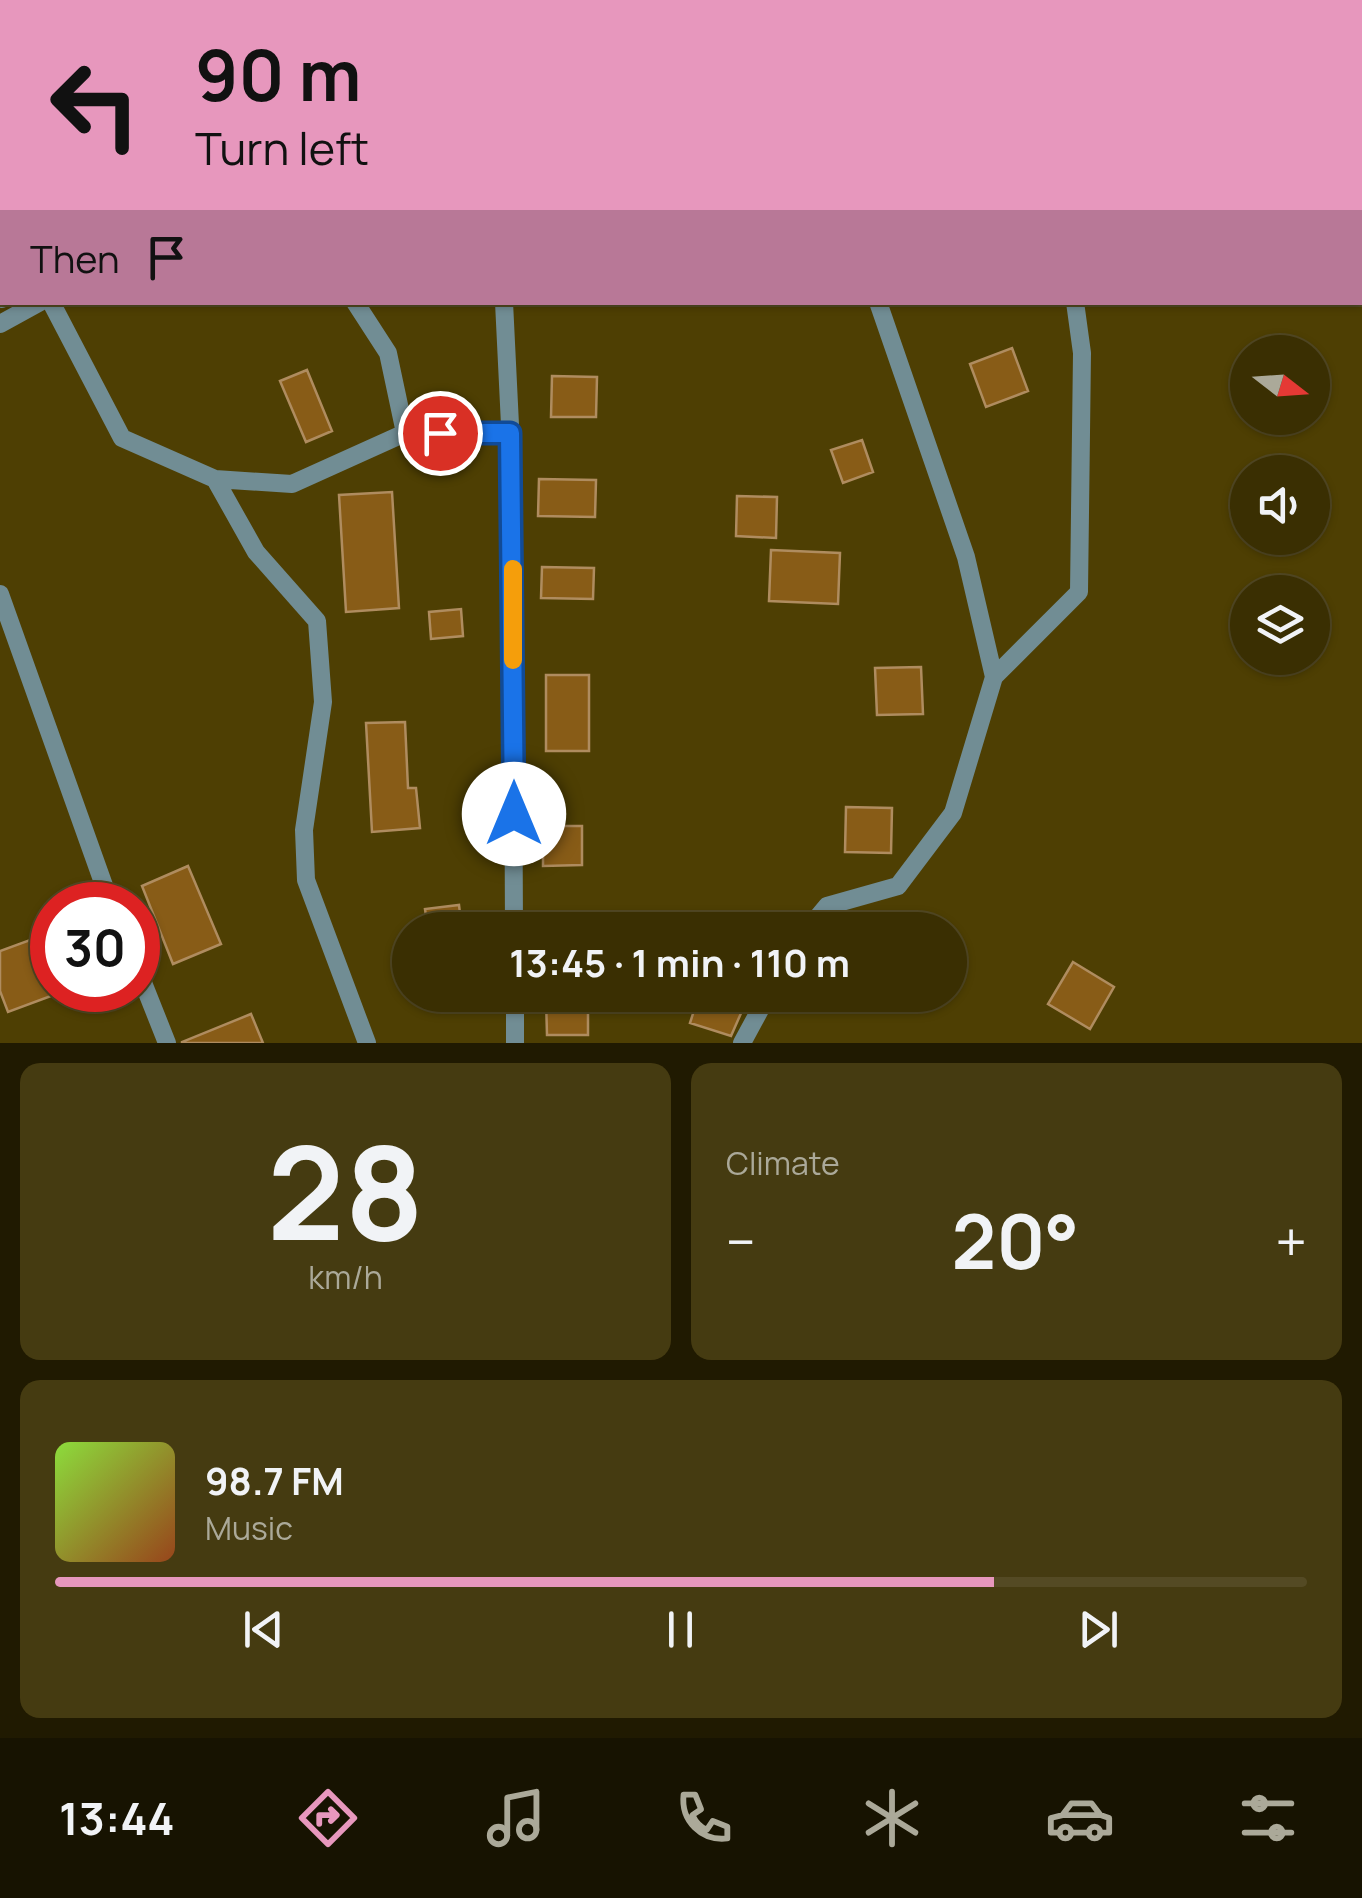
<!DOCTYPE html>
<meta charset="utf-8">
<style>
:root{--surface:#3a2f02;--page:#453b11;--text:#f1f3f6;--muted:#aba999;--line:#544a24;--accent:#e797bd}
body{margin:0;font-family:Manrope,sans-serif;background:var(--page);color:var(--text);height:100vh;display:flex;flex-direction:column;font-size:38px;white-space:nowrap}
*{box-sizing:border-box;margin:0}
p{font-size:32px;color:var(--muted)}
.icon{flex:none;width:55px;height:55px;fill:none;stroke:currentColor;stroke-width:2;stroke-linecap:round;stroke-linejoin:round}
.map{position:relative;height:1043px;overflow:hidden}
.sheet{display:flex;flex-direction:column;gap:20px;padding:20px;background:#201a01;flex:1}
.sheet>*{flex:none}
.guide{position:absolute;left:0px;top:0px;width:1362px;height:305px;box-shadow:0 2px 8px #0004,0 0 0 2px var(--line);background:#e797bd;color:#111;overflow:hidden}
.needle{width:65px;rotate:107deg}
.fabs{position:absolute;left:1230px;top:335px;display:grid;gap:20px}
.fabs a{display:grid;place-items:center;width:100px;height:100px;border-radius:50%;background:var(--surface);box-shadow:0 2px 8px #0004,0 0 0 2px var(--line);font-size:50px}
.speed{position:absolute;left:30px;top:882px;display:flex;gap:20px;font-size:50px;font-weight:700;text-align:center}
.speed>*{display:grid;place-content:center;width:130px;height:130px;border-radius:50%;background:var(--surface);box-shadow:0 2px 8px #0004,0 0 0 2px var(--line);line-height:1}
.speed .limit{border:15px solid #d22;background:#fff;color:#111}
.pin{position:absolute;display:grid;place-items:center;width:85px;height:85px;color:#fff;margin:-42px;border:5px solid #fff;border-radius:50%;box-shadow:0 2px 10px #0007}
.me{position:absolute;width:110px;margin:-55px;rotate:0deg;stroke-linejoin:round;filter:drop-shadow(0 0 8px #0008)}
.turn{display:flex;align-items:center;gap:35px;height:210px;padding:0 30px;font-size:45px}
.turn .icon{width:130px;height:130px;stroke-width:2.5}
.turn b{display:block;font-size:70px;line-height:85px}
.then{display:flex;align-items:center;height:95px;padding:0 30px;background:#0003;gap:20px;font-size:38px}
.big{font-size:75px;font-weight:700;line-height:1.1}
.sheet .card{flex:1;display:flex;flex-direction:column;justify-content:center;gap:15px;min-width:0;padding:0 35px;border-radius:20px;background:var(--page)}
.sheet .dial{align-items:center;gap:0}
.dial b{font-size:130px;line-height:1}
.song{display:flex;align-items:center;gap:30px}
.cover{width:120px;height:120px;border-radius:15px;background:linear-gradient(135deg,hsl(90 70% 55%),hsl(20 70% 35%))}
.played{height:10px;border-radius:5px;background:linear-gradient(90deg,var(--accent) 75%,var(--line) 75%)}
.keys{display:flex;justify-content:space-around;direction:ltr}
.heat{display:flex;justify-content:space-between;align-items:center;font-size:55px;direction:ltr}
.sheet .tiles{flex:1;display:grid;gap:20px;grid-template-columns:1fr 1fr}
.card:last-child{grid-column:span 2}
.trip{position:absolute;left:392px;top:912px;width:575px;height:100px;border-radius:50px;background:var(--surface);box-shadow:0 2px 8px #0004,0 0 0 2px var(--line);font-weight:700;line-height:100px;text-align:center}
.menu{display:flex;height:160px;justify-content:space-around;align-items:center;background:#171301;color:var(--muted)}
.menu .icon{width:70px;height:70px}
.menu .on{color:var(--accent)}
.menu b{font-size:45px;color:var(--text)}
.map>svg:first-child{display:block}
.building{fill:#885c17;stroke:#af8c5f;stroke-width:2.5}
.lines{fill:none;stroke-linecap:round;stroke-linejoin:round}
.minor{stroke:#718d94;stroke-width:18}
.route-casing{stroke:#114b97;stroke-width:25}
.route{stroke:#1a73e8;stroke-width:18}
.slow{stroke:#f59e0b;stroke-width:18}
</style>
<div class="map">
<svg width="1362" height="1043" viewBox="0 0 1362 1043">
<rect width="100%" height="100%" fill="#4e3f03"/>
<path class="building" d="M 1012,348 L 1028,391 L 986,407 L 970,364 Z
M 307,370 L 332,431 L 306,442 L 280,381 Z
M 552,376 L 597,377 L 596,417 L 551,417 Z
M 862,440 L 873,472 L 843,483 L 831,450 Z
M 539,479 L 596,480 L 595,517 L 538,516 Z
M 392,492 L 399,608 L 346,612 L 339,495 Z
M 737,496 L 777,497 L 776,538 L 736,536 Z
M 771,550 L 840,553 L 838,604 L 769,601 Z
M 542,567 L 594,568 L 593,599 L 541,598 Z
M 461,609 L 463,636 L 431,639 L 429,612 Z
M 921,667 L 923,714 L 877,715 L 875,668 Z
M 546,675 L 589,675 L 589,751 L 546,751 Z
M 405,722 L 408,788 L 416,788 L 420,828 L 372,832 L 366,723 Z
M 846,807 L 892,808 L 891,853 L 845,852 Z
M 543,826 L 582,826 L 582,865 L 543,866 Z
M 188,866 L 221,944 L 173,964 L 142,886 Z
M 459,905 L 462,930 L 428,930 L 425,909 Z
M 30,940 L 51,996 L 8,1012 L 0,991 L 0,951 Z
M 1073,962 L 1114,987 L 1090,1029 L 1048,1004 Z
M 699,995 L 749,995 L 731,1036 L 690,1023 Z
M 546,999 L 588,999 L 588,1035 L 547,1035 Z
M 251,1014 L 263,1043 L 182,1043 L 182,1042 Z"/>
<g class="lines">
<path class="minor" d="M 201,0 L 202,2
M 489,0 L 489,2
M 613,0 L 616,2
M 990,0 L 991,2
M 0,294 L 2,299
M 51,302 L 122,438 L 215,479 L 292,484 L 405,433 L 511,433
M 355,302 L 388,353 L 405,433
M 504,302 L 512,466 L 514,930
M 0,324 L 40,302
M 215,479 L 256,552 L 317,621 L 323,702 L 304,830 L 306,880 L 367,1043
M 0,594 L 111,905
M 994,677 L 1079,592 L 1082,353 L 1075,302
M 807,930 L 827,906 L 898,886 L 953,813 L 994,677 L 966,557 L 878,302
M 138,970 L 167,1043
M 515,995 L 515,1043
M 742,1043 L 768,995"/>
</g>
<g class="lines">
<g class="route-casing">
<path id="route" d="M 440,433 L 510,433 L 514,814"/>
</g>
<use href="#route" class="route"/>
<path class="slow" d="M 513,569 L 513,660"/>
</g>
</svg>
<div class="fabs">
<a><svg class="needle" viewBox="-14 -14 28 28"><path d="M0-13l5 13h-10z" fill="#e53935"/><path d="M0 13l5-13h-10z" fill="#aba999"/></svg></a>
<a><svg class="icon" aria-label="sound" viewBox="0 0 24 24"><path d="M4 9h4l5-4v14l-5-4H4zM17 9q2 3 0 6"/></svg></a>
<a><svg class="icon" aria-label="layers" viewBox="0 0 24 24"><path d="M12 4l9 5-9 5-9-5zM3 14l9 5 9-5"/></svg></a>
</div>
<div class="speed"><div class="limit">30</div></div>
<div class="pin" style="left:440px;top:433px;background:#d93025"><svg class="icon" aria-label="arrive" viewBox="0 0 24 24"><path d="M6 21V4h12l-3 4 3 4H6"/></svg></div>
<svg class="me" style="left:514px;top:814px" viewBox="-20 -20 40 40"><circle r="19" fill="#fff"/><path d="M0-13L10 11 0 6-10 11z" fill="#1a73e8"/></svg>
<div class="trip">13:45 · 1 min · 110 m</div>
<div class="guide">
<div class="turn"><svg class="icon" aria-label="left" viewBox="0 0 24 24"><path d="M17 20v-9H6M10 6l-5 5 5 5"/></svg><div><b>90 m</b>Turn left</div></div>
<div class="then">Then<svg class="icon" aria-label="arrive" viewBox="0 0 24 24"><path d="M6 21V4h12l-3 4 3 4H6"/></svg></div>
</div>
</div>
<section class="sheet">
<div class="tiles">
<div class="card dial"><b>28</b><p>km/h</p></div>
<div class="card"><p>Climate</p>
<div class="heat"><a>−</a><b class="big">20°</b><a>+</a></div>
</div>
<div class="card">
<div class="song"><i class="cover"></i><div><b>98.7 FM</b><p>Music</p></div></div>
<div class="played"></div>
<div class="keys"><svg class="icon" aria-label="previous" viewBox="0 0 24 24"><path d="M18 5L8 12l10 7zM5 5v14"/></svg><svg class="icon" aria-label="pause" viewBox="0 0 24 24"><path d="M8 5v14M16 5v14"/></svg><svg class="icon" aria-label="next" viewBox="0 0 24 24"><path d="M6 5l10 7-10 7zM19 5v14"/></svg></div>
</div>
</div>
</section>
<nav class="menu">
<b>13:44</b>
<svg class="icon on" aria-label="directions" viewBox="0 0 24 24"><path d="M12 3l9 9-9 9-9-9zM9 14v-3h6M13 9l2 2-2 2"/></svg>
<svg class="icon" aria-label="music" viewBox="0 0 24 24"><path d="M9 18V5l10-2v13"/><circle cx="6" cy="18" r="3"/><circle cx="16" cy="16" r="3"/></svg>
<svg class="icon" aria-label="phone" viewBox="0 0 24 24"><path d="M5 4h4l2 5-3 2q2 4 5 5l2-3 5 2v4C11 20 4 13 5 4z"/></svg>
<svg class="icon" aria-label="climate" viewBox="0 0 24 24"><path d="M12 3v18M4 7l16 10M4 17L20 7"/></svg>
<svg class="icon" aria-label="car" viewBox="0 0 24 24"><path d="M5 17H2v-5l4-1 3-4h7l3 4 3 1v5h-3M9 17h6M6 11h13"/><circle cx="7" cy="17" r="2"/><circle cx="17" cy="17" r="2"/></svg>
<svg class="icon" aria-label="filters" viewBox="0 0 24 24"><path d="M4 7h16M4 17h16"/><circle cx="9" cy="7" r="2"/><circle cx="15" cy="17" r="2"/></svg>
</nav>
